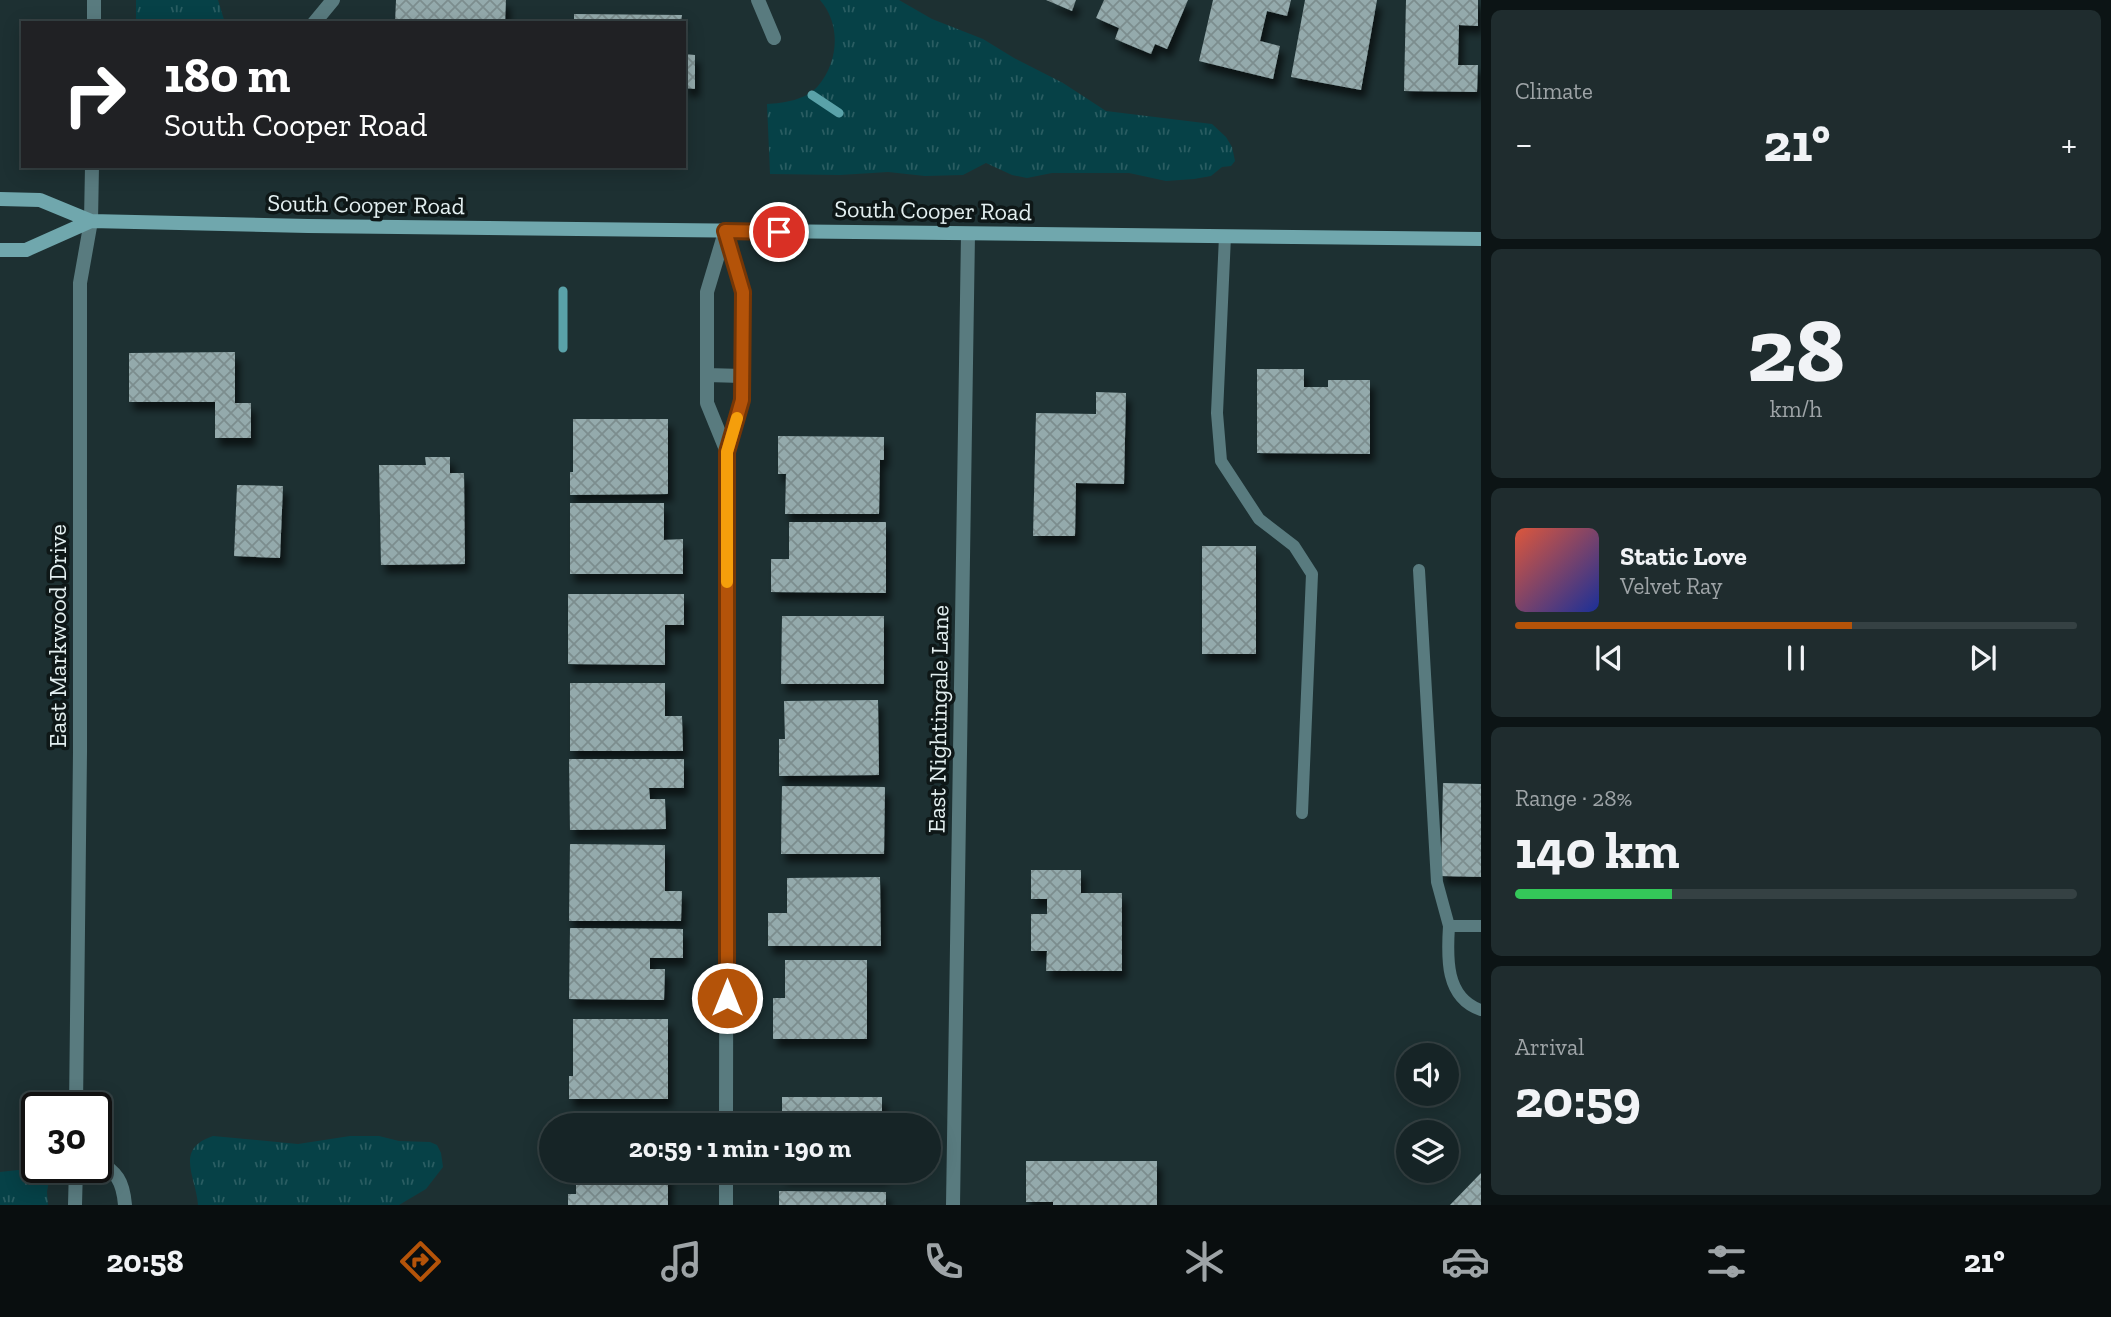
<!DOCTYPE html>
<meta charset="utf-8">
<style>
:root{--surface:#162426;--page:#1f2c2e;--text:#f1f3f6;--muted:#9ea4a7;--line:#354143;--accent:#b45309}
body{margin:0;font-family:"Zilla Slab",serif;background:var(--page);color:var(--text);height:100vh;display:flex;flex-direction:column;font-size:26px;white-space:nowrap}
*{box-sizing:border-box;margin:0}
p{font-size:23px;color:var(--muted)}
.icon{flex:none;width:38px;height:38px;fill:none;stroke:currentColor;stroke-width:2;stroke-linecap:round;stroke-linejoin:round}
.map{position:relative;flex:1;overflow:hidden}
.panel{display:flex;flex-direction:column;gap:10px;padding:10px;background:#0c1415;width:630px}
.panel>*{flex:none}
.hud{position:absolute;left:21px;top:21px;width:665px;height:147px;border-radius:0px;box-shadow:0 4px 18px #0003,0 0 0 2px var(--line);background:#202124;color:#fff;overflow:hidden}
.buttons{position:absolute;left:1396px;top:1043px;display:grid;gap:14px}
.buttons a{display:grid;place-items:center;width:63px;height:63px;border-radius:50%;background:var(--surface);box-shadow:0 4px 18px #0003,0 0 0 2px var(--line);font-size:35px}
.speed{position:absolute;left:21px;top:1092px;display:flex;gap:14px;font-size:35px;font-weight:700;text-align:center}
.speed>*{display:grid;place-content:center;width:91px;height:91px;border-radius:50%;background:var(--surface);box-shadow:0 4px 18px #0003,0 0 0 2px var(--line);line-height:1}
.speed .limit{border:4px solid #111;border-radius:10px;background:#fff;color:#111}
.pin{position:absolute;display:grid;place-items:center;width:60px;height:60px;color:#fff;margin:-30px;border:4px solid #fff;border-radius:50%;box-shadow:0 2px 7px #0007}
.me{position:absolute;width:77px;margin:-38px;rotate:0deg;stroke-linejoin:round;filter:drop-shadow(0 0 5px #0008)}
.turn{display:flex;align-items:center;gap:24px;height:147px;padding:0 28px;font-size:32px}
.turn .icon{width:91px;height:91px;stroke-width:2.5}
.turn b{display:block;font-size:49px;line-height:60px}
.big{font-size:52px;font-weight:700;line-height:1.1}
.panel .tile{flex:1;display:flex;flex-direction:column;justify-content:center;gap:10px;min-width:0;padding:0 24px;border-radius:10px;background:var(--page)}
.panel .dial{align-items:center;gap:0}
.dial b{font-size:91px;line-height:1}
.song{display:flex;align-items:center;gap:21px}
.cover{width:84px;height:84px;border-radius:10px;background:linear-gradient(135deg,hsl(10 70% 55%),hsl(230 70% 35%))}
.played{height:7px;border-radius:4px;background:linear-gradient(90deg,var(--accent) 60%,var(--line) 60%)}
.keys{display:flex;justify-content:space-around;direction:ltr}
.heat{display:flex;justify-content:space-between;align-items:center;font-size:38px;direction:ltr}
.charge{height:10px;border-radius:5px;background:linear-gradient(90deg,#34c759 28%,var(--line) 0)}
.trip{position:absolute;left:539px;top:1113px;width:402px;height:70px;border-radius:35px;background:var(--surface);box-shadow:0 4px 18px #0003,0 0 0 2px var(--line);font-weight:700;line-height:70px;text-align:center}
.tab-bar{display:flex;height:112px;justify-content:space-around;align-items:center;background:#090e0f;color:var(--muted)}
.tab-bar .icon{width:49px;height:49px}
.tab-bar .on{color:var(--accent)}
.tab-bar b{font-size:32px;color:var(--text)}
main{display:flex;flex:1;min-height:0}
.map>svg:first-child{display:block}
.grass{fill:url(#grass-tufts)}
.lines{fill:none;stroke-linecap:round;stroke-linejoin:round}
.stream{stroke:#5aa2a9;stroke-width:9}
.building{fill:url(#building-cross-hatch);filter:url(#shadow)}
.service{stroke:#597b7f;stroke-width:12}
.minor{stroke:#597b7f;stroke-width:14}
.secondary{stroke:#70a7ad;stroke-width:14}
.route-casing{stroke:#753606;stroke-width:18}
.route{stroke:#b45309;stroke-width:12}
.slow{stroke:#f59e0b;stroke-width:12}
.labels{text-anchor:middle;dominant-baseline:central;stroke-width:7;stroke-linejoin:round;paint-order:stroke}
.street-label{font-size:24px;fill:#e3eff0;stroke:#0e1717}
</style>
<main>
<div class="map">
<svg width="1481" height="1205" viewBox="0 0 1481 1205">
<defs>
<pattern id="grass-tufts" width="24" height="20" patternUnits="userSpaceOnUse" patternTransform="scale(1.75)"><rect width="24" height="20" fill="#064147"/><path d="M3 7l-1-3M5 7V3M7 7l1-3M15 17l-1-3M17 17v-4M19 17l1-3" fill="none" stroke="#2a5d62"/></pattern>
<pattern id="building-cross-hatch" width="8" height="8" patternUnits="userSpaceOnUse" patternTransform="scale(1.75)"><rect width="8" height="8" fill="#94aaac"/><path d="M0 0l8 8M0 8l8-8" fill="none" stroke="#7c8d8e"/></pattern>
<filter id="shadow"><feDropShadow dx="4.5" dy="8" stdDeviation="3.5" flood-color="#0009"/></filter>
</defs>
<rect width="100%" height="100%" fill="#1d3032"/>
<path class="grass" d="M 136,0 L 218,0 L 225,23 L 136,23 Z
M 820,0 L 899,0 L 932,19 L 983,39 L 1014,58 L 1063,83 L 1106,111 L 1212,124 L 1226,137 L 1232,147 L 1235,161 L 1231,166 L 1222,167 L 1211,176 L 1194,179 L 1166,181 L 1129,173 L 1052,173 L 1027,178 L 1012,175 L 986,163 L 963,175 L 925,176 L 888,172 L 840,175 L 770,174 L 767,104 C 784,103 806,100 818,86 C 839,61 841,24 820,0 Z
M 213,1136 L 298,1144 L 350,1136 L 379,1136 L 399,1141 L 430,1142 L 437,1145 L 441,1153 L 443,1167 L 426,1189 L 399,1205 L 198,1205 C 196,1176 174,1149 213,1136 Z
M 18,1170 L 33,1172 L 49,1180 L 47,1192 L 48,1205 L 0,1205 L 0,1172 Z"/>
<g class="lines">
<path class="stream" d="M 812,95 L 839,113
M 563,291 L 563,348"/>
</g>
<path class="building" d="M 396,0 L 506,0 L 505,23 L 395,23 Z
M 1046,0 L 1076,0 L 1072,11 Z
M 1104,0 L 1188,0 L 1167,49 L 1155,44 L 1151,54 L 1115,39 L 1119,28 L 1096,18 Z
M 1213,0 L 1291,0 L 1287,16 L 1267,11 L 1260,41 L 1280,46 L 1273,79 L 1199,61 Z
M 1305,0 L 1377,0 L 1361,90 L 1291,77 Z
M 1406,0 L 1478,0 L 1478,26 L 1459,25 L 1458,65 L 1478,65 L 1477,92 L 1404,91 Z
M 574,14 L 682,15 L 681,23 L 574,23 Z
M 684,54 L 695,55 L 695,89 L 684,88 Z
M 235,352 L 235,403 L 251,403 L 251,438 L 215,438 L 215,402 L 129,402 L 129,353 Z
M 1257,369 L 1304,369 L 1304,387 L 1328,387 L 1328,380 L 1370,380 L 1370,454 L 1257,453 Z
M 1096,392 L 1126,393 L 1124,484 L 1076,483 L 1075,536 L 1033,536 L 1036,413 L 1096,414 Z
M 573,419 L 668,419 L 668,494 L 570,495 L 570,472 L 573,472 Z
M 778,436 L 884,437 L 884,460 L 880,460 L 879,514 L 785,514 L 786,474 L 778,474 Z
M 425,457 L 450,457 L 450,473 L 464,473 L 465,564 L 381,565 L 379,465 L 426,465 Z
M 237,485 L 283,486 L 280,558 L 234,556 Z
M 570,503 L 664,503 L 664,540 L 683,539 L 683,574 L 570,574 Z
M 789,522 L 886,522 L 886,593 L 771,592 L 771,559 L 789,559 Z
M 1202,546 L 1256,546 L 1256,654 L 1202,654 Z
M 568,594 L 684,594 L 684,625 L 665,625 L 665,665 L 568,664 Z
M 782,616 L 884,616 L 884,684 L 781,684 Z
M 570,683 L 665,683 L 665,716 L 682,716 L 683,751 L 570,751 Z
M 878,700 L 879,775 L 779,776 L 779,739 L 785,739 L 784,701 Z
M 569,759 L 684,759 L 684,788 L 649,788 L 650,799 L 665,799 L 666,829 L 570,830 Z
M 1443,783 L 1481,784 L 1481,877 L 1441,876 Z
M 782,786 L 885,787 L 884,854 L 781,854 Z
M 570,844 L 665,845 L 665,891 L 682,891 L 681,921 L 569,921 Z
M 1031,870 L 1081,870 L 1081,893 L 1122,893 L 1122,971 L 1046,971 L 1047,951 L 1031,951 L 1031,914 L 1047,914 L 1047,899 L 1031,899 Z
M 880,877 L 881,946 L 768,946 L 768,913 L 787,913 L 787,878 Z
M 570,928 L 683,929 L 683,958 L 650,958 L 650,969 L 665,969 L 664,1000 L 569,999 Z
M 785,960 L 867,960 L 867,1039 L 773,1039 L 773,998 L 785,998 Z
M 573,1019 L 668,1019 L 668,1099 L 569,1099 L 569,1076 L 573,1076 Z
M 782,1097 L 882,1097 L 882,1121 L 875,1121 L 875,1125 L 782,1125 Z
M 1026,1161 L 1157,1161 L 1157,1205 L 1053,1205 L 1053,1202 L 1026,1202 Z
M 576,1171 L 668,1171 L 668,1205 L 568,1205 L 568,1194 L 576,1194 Z
M 782,1171 L 884,1171 L 884,1176 L 782,1176 Z
M 1481,1173 L 1481,1205 L 1450,1205 Z
M 779,1191 L 886,1192 L 886,1205 L 779,1205 Z"/>
<g class="lines">
<path class="service" d="M 1225,236 L 1217,413 L 1221,461 L 1259,519 L 1294,546 L 1312,574 L 1302,813
M 1419,570 L 1437,882 L 1449,926
M 1481,926 L 1449,926 C 1447,957 1445,998 1481,1010"/>
<path class="minor" d="M 758,0 L 774,38
M 94,23 L 94,0
M 314,23 L 333,0
M 725,231 L 743,292 L 742,400 L 727,452 L 726,1125
M 725,232 L 707,292 L 707,403 L 727,452
M 707,375 L 742,376
M 76,1108 L 80,752 L 80,283 L 91,221 L 92,166
M 96,1160 C 117,1172 123,1181 125,1205
M 75,1205 L 76,1167
M 726,1205 L 726,1171
M 953,1205 L 968,234"/>
<path class="secondary" d="M 0,199 L 40,200 L 91,221 L 308,226 L 1481,239
M 0,250 L 26,250 L 91,221"/>
</g>
<g class="lines">
<g class="route-casing">
<path id="route" d="M 727,998 L 727,452 L 742,400 L 743,292 L 725,231 L 779,232"/>
</g>
<use href="#route" class="route"/>
<path class="slow" d="M 727,582 L 727,452 L 737,418"/>
</g>
<g class="labels">
<g class="street-label">
<text transform="translate(366 204) rotate(1)">South Cooper Road</text>
<text transform="translate(933 210) rotate(1)">South Cooper Road</text>
<text transform="translate(57 636) rotate(-90)">East Markwood Drive</text>
<text transform="translate(938 719) rotate(-89)">East Nightingale Lane</text>
</g>
</g>
</svg>
<div class="buttons">
<a><svg class="icon" aria-label="sound" viewBox="0 0 24 24"><path d="M4 9h4l5-4v14l-5-4H4zM17 9q2 3 0 6"/></svg></a>
<a><svg class="icon" aria-label="layers" viewBox="0 0 24 24"><path d="M12 4l9 5-9 5-9-5zM3 14l9 5 9-5"/></svg></a>
</div>
<div class="speed"><div class="limit">30</div></div>
<div class="pin" style="left:779px;top:232px;background:#d93025"><svg class="icon" aria-label="arrive" viewBox="0 0 24 24"><path d="M6 21V4h12l-3 4 3 4H6"/></svg></div>
<svg class="me" style="left:727px;top:998px" viewBox="-20 -20 40 40"><circle r="17" fill="#b45309" stroke="#fff" stroke-width="3"/><path d="M0-11L8 9 0 5-8 9z" fill="#fff"/></svg>
<div class="trip">20:59 · 1 min · 190 m</div>
<div class="hud">
<div class="turn"><svg class="icon" aria-label="right" viewBox="0 0 24 24"><path d="M7 20v-9h11M14 6l5 5-5 5"/></svg><div><b>180 m</b>South Cooper Road</div></div>
</div>
</div>
<section class="panel">
<div class="tile"><p>Climate</p>
<div class="heat"><a>−</a><b class="big">21°</b><a>+</a></div>
</div>
<div class="tile dial"><b>28</b><p>km/h</p></div>
<div class="tile">
<div class="song"><i class="cover"></i><div><b>Static Love</b><p>Velvet Ray</p></div></div>
<div class="played"></div>
<div class="keys"><svg class="icon" aria-label="previous" viewBox="0 0 24 24"><path d="M18 5L8 12l10 7zM5 5v14"/></svg><svg class="icon" aria-label="pause" viewBox="0 0 24 24"><path d="M8 5v14M16 5v14"/></svg><svg class="icon" aria-label="next" viewBox="0 0 24 24"><path d="M6 5l10 7-10 7zM19 5v14"/></svg></div>
</div>
<div class="tile"><p>Range · 28%</p><b class="big">140 km</b><div class="charge"></div></div>
<div class="tile"><p>Arrival</p><b class="big">20:59</b></div>
</section>
</main>
<nav class="tab-bar">
<b>20:58</b>
<svg class="icon on" aria-label="directions" viewBox="0 0 24 24"><path d="M12 3l9 9-9 9-9-9zM9 14v-3h6M13 9l2 2-2 2"/></svg>
<svg class="icon" aria-label="music" viewBox="0 0 24 24"><path d="M9 18V5l10-2v13"/><circle cx="6" cy="18" r="3"/><circle cx="16" cy="16" r="3"/></svg>
<svg class="icon" aria-label="phone" viewBox="0 0 24 24"><path d="M5 4h4l2 5-3 2q2 4 5 5l2-3 5 2v4C11 20 4 13 5 4z"/></svg>
<svg class="icon" aria-label="climate" viewBox="0 0 24 24"><path d="M12 3v18M4 7l16 10M4 17L20 7"/></svg>
<svg class="icon" aria-label="car" viewBox="0 0 24 24"><path d="M5 17H2v-5l4-1 3-4h7l3 4 3 1v5h-3M9 17h6M6 11h13"/><circle cx="7" cy="17" r="2"/><circle cx="17" cy="17" r="2"/></svg>
<svg class="icon" aria-label="filters" viewBox="0 0 24 24"><path d="M4 7h16M4 17h16"/><circle cx="9" cy="7" r="2"/><circle cx="15" cy="17" r="2"/></svg>
<b>21°</b>
</nav>
